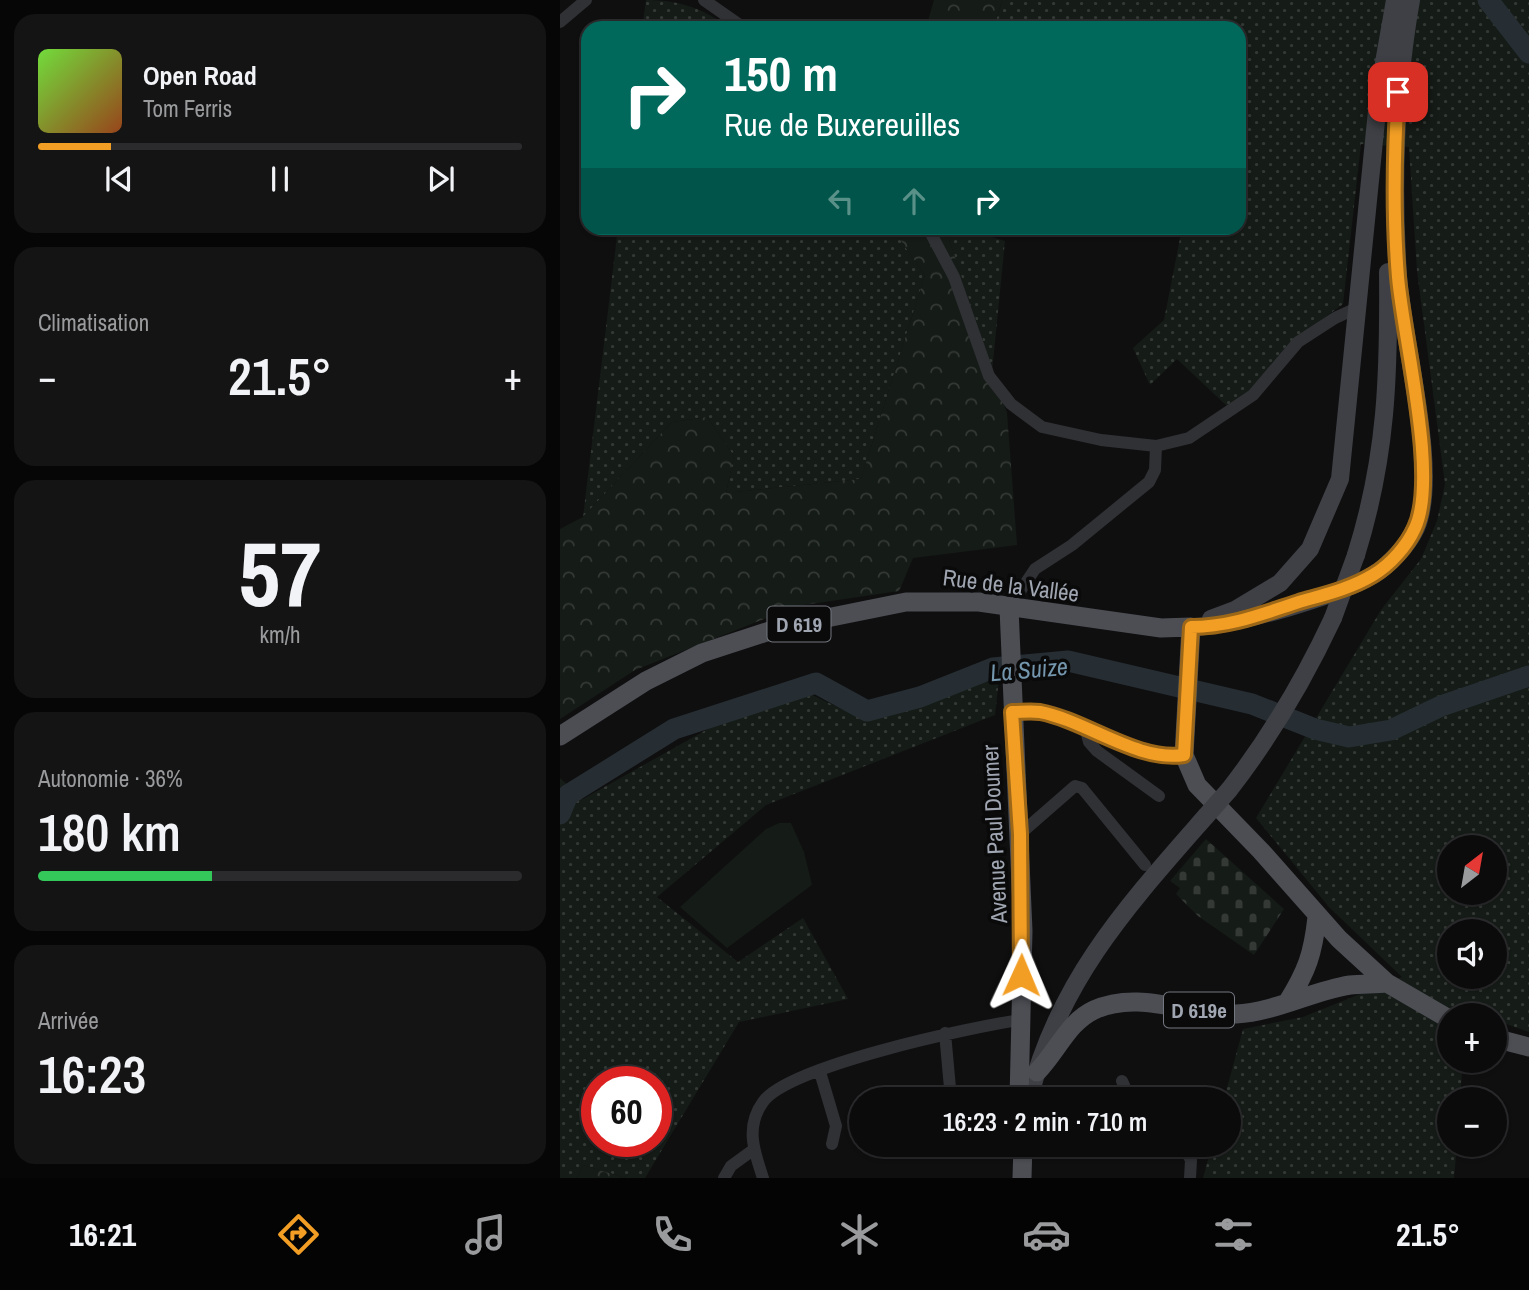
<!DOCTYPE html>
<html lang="fr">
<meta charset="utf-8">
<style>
:root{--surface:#0b0b0c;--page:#141415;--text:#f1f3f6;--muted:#9a9b9d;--line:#2b2b2d;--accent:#f29e25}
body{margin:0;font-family:"Archivo Narrow",sans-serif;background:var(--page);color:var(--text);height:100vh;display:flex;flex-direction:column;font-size:26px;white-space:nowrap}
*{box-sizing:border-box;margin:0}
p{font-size:23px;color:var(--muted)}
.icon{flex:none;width:38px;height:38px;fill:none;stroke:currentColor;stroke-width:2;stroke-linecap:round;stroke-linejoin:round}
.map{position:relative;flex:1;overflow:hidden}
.panel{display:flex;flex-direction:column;gap:14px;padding:14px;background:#060607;width:560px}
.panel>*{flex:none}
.top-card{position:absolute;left:21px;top:21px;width:665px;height:214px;border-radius:21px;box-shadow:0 2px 5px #0004,0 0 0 2px var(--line);background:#00695c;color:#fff;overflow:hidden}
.needle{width:46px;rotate:31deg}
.fabs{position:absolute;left:877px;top:835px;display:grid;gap:14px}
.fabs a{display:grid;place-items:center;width:70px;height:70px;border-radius:50%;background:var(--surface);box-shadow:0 2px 5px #0004,0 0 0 2px var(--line);font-size:35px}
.speed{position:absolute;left:21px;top:1066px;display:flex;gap:14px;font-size:35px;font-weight:700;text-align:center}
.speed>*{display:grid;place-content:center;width:91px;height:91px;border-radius:50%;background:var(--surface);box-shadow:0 2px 5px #0004,0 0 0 2px var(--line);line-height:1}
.speed .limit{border:10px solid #d22;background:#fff;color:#111}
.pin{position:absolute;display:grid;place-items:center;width:60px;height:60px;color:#fff;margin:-30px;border-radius:14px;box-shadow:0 4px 10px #0006}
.me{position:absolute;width:77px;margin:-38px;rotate:1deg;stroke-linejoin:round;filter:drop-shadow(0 0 5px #0008)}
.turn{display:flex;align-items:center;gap:24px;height:147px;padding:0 28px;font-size:32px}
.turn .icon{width:91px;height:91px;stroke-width:2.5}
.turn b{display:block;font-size:49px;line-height:60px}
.lanes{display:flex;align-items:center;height:66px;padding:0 28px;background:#0003;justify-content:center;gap:35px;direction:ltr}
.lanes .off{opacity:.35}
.big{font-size:52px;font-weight:600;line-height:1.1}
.panel .card{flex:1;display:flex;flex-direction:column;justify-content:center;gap:10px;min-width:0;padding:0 24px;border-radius:21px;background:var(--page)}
.panel .dial{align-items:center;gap:0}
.dial b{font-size:91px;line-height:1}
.song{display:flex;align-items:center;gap:21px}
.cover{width:84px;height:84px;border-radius:10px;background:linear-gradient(135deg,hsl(100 70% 55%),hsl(20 70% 35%))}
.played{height:7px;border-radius:4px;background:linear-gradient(90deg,var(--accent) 15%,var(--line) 15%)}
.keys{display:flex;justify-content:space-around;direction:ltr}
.heat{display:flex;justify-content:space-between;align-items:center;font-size:38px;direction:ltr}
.charge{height:10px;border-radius:5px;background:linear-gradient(90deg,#34c759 36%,var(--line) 0)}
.trip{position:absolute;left:289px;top:1087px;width:392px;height:70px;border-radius:35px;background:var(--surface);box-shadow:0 2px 5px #0004,0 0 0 2px var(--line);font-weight:600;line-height:70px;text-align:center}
.dock{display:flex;height:112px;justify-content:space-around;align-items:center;background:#040405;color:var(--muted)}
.dock .icon{width:49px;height:49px}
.dock .selected{color:var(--accent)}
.dock b{font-size:32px;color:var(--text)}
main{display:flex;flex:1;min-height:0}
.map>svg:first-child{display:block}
.grass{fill:url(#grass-dots);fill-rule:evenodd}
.forest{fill:url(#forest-crowns)}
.cemetery{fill:url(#cemetery-stones)}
.pitch{fill:#151b16}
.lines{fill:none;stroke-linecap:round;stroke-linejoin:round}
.river{stroke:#262e33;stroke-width:21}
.minor{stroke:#303135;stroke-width:12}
.secondary{stroke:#3e4045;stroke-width:18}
.primary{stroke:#4c4e54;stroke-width:19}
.secondary-bridge{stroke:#3e4045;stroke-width:18}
.route-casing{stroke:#9d6718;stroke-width:18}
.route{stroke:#f29e25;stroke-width:12}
.labels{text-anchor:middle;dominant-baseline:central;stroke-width:7;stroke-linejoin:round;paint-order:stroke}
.shield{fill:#0a0a0b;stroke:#73777f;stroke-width:2}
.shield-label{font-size:21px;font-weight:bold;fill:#a0a6b1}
.street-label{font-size:23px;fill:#a0a6b1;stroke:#0a0a0b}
.water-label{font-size:24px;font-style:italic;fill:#7597ae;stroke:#0a0a0b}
</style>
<main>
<section class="panel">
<div class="card">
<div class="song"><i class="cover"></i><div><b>Open Road</b><p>Tom Ferris</p></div></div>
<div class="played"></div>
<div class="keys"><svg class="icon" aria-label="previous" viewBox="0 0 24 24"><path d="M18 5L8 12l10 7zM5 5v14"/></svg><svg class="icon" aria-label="pause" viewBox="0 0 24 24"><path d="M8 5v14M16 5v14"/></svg><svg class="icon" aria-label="next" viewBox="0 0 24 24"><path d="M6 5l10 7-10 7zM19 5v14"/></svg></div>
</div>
<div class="card"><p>Climatisation</p>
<div class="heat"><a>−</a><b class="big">21.5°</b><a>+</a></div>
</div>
<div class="card dial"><b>57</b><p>km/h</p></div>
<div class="card"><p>Autonomie · 36%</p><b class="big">180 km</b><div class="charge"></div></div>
<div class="card"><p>Arrivée</p><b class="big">16:23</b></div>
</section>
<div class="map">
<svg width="969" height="1178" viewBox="0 0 969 1178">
<defs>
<pattern id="grass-dots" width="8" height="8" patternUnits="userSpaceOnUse" patternTransform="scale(1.75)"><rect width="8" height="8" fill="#151b16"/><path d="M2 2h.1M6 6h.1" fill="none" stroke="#343936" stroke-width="1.8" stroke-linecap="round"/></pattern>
<pattern id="forest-crowns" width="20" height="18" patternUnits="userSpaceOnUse" patternTransform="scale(1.75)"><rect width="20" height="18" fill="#151b16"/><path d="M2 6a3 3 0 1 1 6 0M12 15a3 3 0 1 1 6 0" fill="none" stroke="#343936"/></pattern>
<pattern id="cemetery-stones" width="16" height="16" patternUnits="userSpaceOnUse" patternTransform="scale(1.75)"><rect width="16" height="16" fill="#151b16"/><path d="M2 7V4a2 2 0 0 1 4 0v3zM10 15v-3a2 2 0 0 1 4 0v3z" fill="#343936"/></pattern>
</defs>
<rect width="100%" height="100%" fill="#0f0f10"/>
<path class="grass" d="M 86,0 C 118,0 144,8 169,28 L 82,28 Z
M 442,0 L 969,0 L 969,1032 L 935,1020 L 934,1015 L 908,1011 L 907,1015 L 889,1015 L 889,1060 L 903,1061 L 900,1099 L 889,1099 L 889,1144 L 897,1145 L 894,1178 L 643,1178 L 652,1145 L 668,1144 L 668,1099 L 664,1099 L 683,1029 L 743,1017 L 842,977 L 769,907 L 696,818 L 821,610 L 861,559 L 877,521 L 885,484 L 857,271 L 849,147 L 801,144 L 783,304 L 729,344 L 691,390 L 668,407 L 617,359 L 590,385 L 573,348 L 604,320 L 622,228 L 679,228 L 679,28 L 434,28 ZM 889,847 L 934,847 L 934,892 L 889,892 ZM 889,931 L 934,931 L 934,976 L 889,976 Z
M 58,228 L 332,228 L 365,275 L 301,479 L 166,493 L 174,456 L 147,417 L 112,422 L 23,517 Z
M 391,228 L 431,228 L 429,236 L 445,241 L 432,372 L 389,239 Z
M 439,679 L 435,715 L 206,805 L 97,897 L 178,962 L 243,918 L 288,999 L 179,1022 L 85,1178 L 66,1178 L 23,1165 L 17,1178 L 0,1178 L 0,778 L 23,799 L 155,725 L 246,692 L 290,713 ZM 37,1082 L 96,1082 L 96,1141 L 37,1141 Z"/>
<path class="forest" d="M 374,0 L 442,0 L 434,28 L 366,28 Z
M 332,228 L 391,228 L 389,239 L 447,413 L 457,545 L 353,558 L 339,591 L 237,606 L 75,670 L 0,719 L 0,529 L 23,517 L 112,422 L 147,417 L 174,456 L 166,493 L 301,479 L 365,275 Z
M 23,1165 L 66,1178 L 17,1178 Z"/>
<path class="cemetery" d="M 646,839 L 724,909 L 694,955 L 638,916 L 616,894 L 620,888 L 610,881 Z"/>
<path class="pitch" d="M 219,823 L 231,823 L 244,852 L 252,885 L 167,948 L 120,907 L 206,829 Z"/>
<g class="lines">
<path class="river" d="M 928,0 L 969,53
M 0,814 L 8,795 L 114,729 L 256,683 L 307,711 L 360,697 L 433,668 L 508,661 L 692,704 L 755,729 L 789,737 L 831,730 L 881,706 L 969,676"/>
<path class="minor" d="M 144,0 L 184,28
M 0,22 L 26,0
M 368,228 L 394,277 L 429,376 L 451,404 L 482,427 L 541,440 L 596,446 L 629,438 L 693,395 L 738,342 L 775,318 L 799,307
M 449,608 L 475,569 L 512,545 L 589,482 L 595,470 L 596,446
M 452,712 C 461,712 471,711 480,712 C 526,721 578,763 624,755
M 525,727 L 529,742 L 537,751 L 599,796
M 460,834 L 515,786 L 522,788 L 585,865
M 385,1033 L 391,1099
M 260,1072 L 276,1126 L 272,1144
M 562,1081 L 570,1099
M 622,1144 L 631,1160 L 630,1178
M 387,1151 L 391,1144
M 164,1178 L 171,1166 L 193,1150
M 203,1178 C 194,1151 185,1127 203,1102 C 228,1066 412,1027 460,1020"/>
<path class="secondary" d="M 796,555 C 827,456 829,374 828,272
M 651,619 L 675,610 L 720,583 L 750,549 L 780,479 L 819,91 L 835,0
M 631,627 C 670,627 792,593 822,569 C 835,558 849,543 856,528 C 880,473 842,339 838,275 C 832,183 835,91 851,0
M 669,790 C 711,736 744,680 773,618
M 469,1099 C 498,981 568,905 646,816"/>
<path class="primary" d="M 449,608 L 463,931 L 459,1099
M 0,736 L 86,681 L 142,653 L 222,627 L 346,602 L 419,602 L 601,628 L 631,627 L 624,755 L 637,785 L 701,851 L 779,939 L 827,983 L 889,1019
M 727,1003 C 747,971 753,954 757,917
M 934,1038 L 969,1047
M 477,1072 C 497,1052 508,1022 534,1010 C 580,989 629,1016 676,1014 C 715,1012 752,991 790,985 C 802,984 815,984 827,983
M 462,1178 L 463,1144"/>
<path class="secondary-bridge" d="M 773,618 L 796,555
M 646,816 L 669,790"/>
</g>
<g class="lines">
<g class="route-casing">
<path id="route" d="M 461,975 L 460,834 L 452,712 C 461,712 471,711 480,712 C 527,721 577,762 624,755 L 631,627 C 670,627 702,614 739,602 C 763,595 790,589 813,575 C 830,565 847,546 855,528 C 879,477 843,338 838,277 C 833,216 834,153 838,92"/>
</g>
<use href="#route" class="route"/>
</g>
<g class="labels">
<g class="shield">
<rect x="207.5" y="606.5" width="63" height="35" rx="5"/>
<rect x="604" y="992.5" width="70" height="35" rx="5"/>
</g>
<g class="shield-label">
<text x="239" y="624">D 619</text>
<text x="639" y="1010">D 619e</text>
</g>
<g class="street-label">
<text transform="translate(451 585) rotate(7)">Rue de la Vallée</text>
<text transform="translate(434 834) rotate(-93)">Avenue Paul Doumer</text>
</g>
<g class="water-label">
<text transform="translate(469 669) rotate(-5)">La Suize</text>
</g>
</g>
</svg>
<div class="fabs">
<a><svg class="needle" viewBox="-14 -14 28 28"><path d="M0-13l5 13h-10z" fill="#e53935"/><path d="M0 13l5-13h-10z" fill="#9a9b9d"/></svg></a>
<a><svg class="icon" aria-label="sound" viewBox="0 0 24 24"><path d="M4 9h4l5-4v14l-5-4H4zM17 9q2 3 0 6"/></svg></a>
<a>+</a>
<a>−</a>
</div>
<div class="speed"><div class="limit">60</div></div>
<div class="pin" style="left:838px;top:92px;background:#d93025"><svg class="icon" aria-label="arrive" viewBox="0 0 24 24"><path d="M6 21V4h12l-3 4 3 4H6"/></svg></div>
<svg class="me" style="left:461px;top:975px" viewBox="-20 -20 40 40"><path d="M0-17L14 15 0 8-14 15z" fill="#f29e25" stroke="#fff" stroke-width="4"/></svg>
<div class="trip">16:23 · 2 min · 710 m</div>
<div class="top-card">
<div class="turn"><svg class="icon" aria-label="right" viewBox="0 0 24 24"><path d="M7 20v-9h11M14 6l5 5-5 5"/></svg><div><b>150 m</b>Rue de Buxereuilles</div></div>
<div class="lanes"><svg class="icon off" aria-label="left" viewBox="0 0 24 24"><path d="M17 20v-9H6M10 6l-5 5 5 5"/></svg><svg class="icon off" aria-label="ahead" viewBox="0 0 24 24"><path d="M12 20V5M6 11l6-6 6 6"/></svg><svg class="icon" aria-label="right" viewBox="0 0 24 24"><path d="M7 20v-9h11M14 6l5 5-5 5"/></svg></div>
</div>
</div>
</main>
<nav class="dock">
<b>16:21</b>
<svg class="icon selected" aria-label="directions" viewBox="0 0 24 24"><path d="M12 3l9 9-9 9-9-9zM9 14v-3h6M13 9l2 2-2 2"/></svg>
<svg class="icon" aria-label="music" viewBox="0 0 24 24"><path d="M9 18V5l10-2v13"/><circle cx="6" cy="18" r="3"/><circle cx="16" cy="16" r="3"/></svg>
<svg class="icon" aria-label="phone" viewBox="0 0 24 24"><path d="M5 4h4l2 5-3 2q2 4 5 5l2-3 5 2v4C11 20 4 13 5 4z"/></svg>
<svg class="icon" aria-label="climate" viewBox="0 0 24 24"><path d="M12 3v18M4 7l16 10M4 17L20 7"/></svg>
<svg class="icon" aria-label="car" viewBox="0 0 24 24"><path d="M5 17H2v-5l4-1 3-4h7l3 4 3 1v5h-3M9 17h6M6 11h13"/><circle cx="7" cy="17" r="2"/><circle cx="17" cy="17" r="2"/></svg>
<svg class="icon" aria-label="filters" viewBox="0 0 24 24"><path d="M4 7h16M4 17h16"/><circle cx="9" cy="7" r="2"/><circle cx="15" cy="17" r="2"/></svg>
<b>21.5°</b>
</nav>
